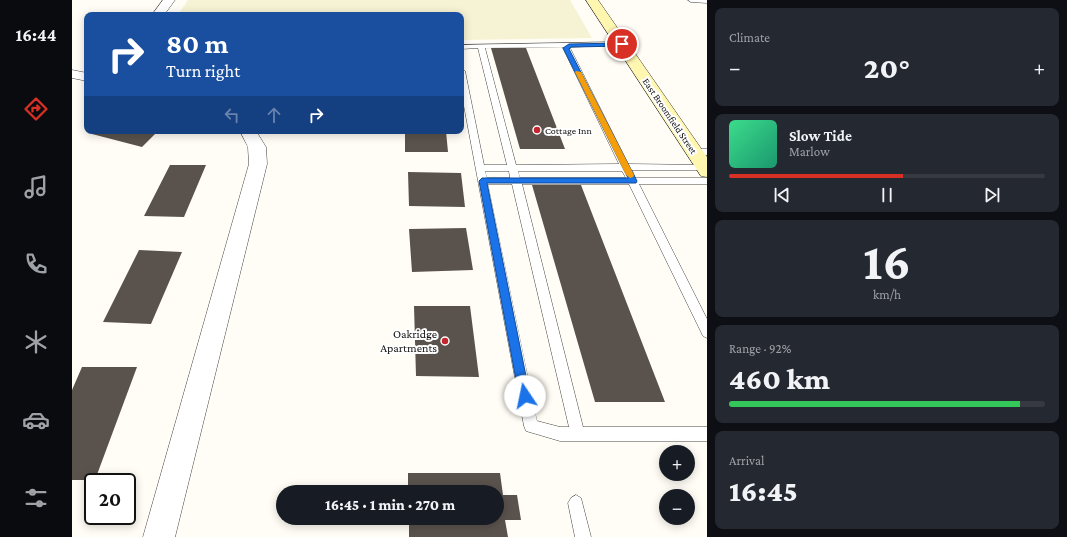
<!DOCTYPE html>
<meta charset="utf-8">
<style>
:root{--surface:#171b24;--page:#242831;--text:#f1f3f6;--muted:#9ea1a6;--line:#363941;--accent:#d93025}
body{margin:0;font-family:"Crimson Pro",serif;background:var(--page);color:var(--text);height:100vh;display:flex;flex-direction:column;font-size:15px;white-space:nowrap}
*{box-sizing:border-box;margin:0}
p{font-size:13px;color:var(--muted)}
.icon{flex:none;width:22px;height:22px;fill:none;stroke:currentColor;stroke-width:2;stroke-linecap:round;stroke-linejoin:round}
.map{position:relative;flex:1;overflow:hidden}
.drawer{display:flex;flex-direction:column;gap:8px;padding:8px;background:#0d0f14;width:360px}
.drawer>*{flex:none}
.hud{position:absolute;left:12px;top:12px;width:380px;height:122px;border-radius:8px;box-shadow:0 2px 10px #0003;background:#1a4fa0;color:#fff;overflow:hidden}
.buttons{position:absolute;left:587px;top:445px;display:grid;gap:8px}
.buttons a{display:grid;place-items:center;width:36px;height:36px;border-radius:50%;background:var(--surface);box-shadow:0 2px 10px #0003;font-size:20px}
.speed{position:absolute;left:12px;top:473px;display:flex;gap:8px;font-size:20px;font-weight:700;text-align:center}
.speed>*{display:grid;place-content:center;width:52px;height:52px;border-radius:50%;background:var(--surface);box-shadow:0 2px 10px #0003;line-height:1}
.speed .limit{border:2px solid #111;border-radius:6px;background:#fff;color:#111}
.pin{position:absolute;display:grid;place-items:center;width:34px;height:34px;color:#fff;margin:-17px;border:2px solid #fff;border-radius:50%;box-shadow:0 1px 4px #0007}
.me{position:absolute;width:44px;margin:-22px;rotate:349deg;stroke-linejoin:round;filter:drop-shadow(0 0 3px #0008)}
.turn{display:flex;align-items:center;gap:14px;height:84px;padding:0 16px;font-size:18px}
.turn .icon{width:52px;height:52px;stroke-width:2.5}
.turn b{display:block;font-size:28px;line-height:34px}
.lanes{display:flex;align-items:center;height:38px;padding:0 16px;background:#0003;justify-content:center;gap:20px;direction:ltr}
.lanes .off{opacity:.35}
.big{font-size:30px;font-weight:800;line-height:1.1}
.drawer .widget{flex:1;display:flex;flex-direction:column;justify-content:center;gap:6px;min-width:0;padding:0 14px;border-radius:8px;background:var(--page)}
.drawer .dial{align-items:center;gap:0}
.dial b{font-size:52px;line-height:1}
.song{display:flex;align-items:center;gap:12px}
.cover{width:48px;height:48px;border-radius:6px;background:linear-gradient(135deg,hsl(150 70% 55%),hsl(160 70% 35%))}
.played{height:4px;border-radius:2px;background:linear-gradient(90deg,var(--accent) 55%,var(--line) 55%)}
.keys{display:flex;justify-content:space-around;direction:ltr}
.heat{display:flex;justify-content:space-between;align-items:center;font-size:22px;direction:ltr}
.charge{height:6px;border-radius:3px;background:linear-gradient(90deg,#34c759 92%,var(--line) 0)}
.trip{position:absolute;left:204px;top:485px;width:228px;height:40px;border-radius:20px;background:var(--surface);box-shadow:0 2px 10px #0003;font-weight:800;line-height:40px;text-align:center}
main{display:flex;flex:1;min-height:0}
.dock{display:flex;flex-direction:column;width:72px;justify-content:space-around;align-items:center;background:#090b0e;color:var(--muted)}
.dock .icon{width:28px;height:28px}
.dock .selected{color:var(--accent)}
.dock b{font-size:18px;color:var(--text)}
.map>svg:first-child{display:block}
.farmland{fill:#f6f3d4}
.building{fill:#5a524d}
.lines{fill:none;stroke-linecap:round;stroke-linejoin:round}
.lane-casing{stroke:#444;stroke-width:1}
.street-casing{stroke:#444;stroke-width:1}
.secondary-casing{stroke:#333;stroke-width:1}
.lane{fill:#fff;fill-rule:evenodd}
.street{fill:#fff;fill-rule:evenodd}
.secondary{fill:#fff6b0;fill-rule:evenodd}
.route{fill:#1a73e8;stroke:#114b97}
.slow{fill:#f59e0b}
.poi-dot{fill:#c4262e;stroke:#fff;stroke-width:1.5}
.labels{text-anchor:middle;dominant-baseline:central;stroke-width:4;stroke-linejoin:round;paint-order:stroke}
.far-street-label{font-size:10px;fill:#111;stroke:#fff}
.far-poi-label{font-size:10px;fill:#111;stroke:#fff;text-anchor:start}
.poi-label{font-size:12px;fill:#111;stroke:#fff;text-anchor:end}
</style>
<main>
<nav class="dock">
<b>16:44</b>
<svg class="icon selected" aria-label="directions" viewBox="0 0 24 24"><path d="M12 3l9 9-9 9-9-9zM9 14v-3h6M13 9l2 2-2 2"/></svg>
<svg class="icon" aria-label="music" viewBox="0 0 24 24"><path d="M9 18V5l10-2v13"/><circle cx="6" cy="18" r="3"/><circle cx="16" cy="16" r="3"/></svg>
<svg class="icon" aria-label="phone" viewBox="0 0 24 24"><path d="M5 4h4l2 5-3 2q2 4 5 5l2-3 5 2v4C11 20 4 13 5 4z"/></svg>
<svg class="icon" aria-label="climate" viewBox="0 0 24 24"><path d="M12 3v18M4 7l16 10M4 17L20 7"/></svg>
<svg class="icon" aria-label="car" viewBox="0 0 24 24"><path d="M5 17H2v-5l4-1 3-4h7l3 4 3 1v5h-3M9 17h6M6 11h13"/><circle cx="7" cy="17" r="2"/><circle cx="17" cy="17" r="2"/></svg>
<svg class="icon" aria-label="filters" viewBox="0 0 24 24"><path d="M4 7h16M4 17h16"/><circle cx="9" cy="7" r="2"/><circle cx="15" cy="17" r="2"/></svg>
</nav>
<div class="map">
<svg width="635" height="537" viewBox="0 0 635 537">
<rect width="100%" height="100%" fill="#fffdf5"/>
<path class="farmland" d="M 116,0 L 498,0 L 520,38 L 389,40 L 389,15 L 106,15 Z"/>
<path class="building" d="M 419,48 L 454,48 L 493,149 L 448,149 Z
M 24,131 L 86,131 L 70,147 L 20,134 Z
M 333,131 L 374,131 L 376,152 L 333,152 Z
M 98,165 L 134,165 L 112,217 L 72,216 Z
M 336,172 L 389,173 L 393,207 L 337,206 Z
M 460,185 L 509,185 L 593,402 L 523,402 Z
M 394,228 L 401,270 L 340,272 L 337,229 Z
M 67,250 L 110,252 L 79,324 L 31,322 Z
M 342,306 L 398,306 L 407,377 L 344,376 Z
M 10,367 L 65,367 L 23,480 L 0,480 L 0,390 Z
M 336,473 L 428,473 L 431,495 L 445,495 L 449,520 L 433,520 L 436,537 L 337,537 L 337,518 L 425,518 L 425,492 L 336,492 Z"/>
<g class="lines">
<g class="lane-casing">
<path id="lane" d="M 616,0 L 635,0 L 635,3 L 619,2 Z
M 550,42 L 553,44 L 552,45 L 499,47 L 498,48 L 556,164 L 635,165 L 635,169 L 632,170 L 560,170 L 563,178 L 635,178 L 635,184 L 567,184 L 635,319 L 635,338 L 631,336 L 557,184 L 450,184 L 511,427 L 635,427 L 635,441 L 488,441 L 454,431 L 452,426 L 389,90 L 389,69 L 393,71 L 412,165 L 435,165 L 406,48 L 389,49 L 389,45 ZM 491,47 L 491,48 L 547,164 L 444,165 L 413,48 ZM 413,171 L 437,171 L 438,178 L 415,178 ZM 446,171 L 550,171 L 554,178 L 448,178 ZM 416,184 L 440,184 L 497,427 L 488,427 L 465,421 Z
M 622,149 L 635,149 L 635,155 L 619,154 L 618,152 L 619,150 Z
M 504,495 L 509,498 L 519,537 L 503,537 L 496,503 L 499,498 Z"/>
</g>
<g class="street-casing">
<path id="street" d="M 91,0 L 103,0 L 92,15 L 80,15 Z
M 0,70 L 15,73 L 15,81 L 0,78 Z
M 168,131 L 184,131 L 194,147 L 195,164 L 103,537 L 71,537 L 177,164 L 176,147 Z"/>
</g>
<g class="secondary-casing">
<path id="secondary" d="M 514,0 L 526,0 L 635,157 L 635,177 L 629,176 Z"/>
</g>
<use href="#lane" class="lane"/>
<use href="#street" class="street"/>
<use href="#secondary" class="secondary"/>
</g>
<path class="route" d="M 550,43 L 553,44 L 552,46 L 499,47 L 497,49 L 565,181 L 564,183 L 415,183 L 458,396 L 457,400 L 453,401 L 449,400 L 447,396 L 407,181 L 410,178 L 556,178 L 491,48 L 497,44 Z"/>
<path class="slow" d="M 504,71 L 509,72 L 562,175 L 561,177 L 558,178 L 554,175 L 503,72 Z"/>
<g class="poi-dot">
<circle cx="465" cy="130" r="4"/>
<circle cx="373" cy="341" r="4"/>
</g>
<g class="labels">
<g class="far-street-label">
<text transform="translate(598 116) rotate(56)">East Broomfield Street</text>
</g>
<g class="far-poi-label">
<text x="473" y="130">Cottage Inn</text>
</g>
<g class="poi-label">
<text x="365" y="334">Oakridge<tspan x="365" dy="14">Apartments</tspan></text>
</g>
</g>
</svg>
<div class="buttons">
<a>+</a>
<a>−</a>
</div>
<div class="speed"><div class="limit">20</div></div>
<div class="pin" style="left:550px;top:44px;background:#d93025"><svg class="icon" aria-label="arrive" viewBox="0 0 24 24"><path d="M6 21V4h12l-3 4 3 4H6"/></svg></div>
<svg class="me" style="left:453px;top:396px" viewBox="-20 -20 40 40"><circle r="19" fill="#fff"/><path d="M0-13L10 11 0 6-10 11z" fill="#1a73e8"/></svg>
<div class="trip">16:45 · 1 min · 270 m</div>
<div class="hud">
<div class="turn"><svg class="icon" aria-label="right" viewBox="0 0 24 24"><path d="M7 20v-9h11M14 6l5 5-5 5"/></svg><div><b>80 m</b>Turn right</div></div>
<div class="lanes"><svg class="icon off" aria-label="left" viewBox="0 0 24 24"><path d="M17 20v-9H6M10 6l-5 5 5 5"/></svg><svg class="icon off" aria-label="ahead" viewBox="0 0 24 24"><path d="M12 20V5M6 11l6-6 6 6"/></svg><svg class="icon" aria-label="right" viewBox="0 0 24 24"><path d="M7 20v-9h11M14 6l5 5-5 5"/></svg></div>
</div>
</div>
<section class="drawer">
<div class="widget"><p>Climate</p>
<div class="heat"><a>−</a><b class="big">20°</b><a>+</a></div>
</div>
<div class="widget">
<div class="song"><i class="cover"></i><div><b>Slow Tide</b><p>Marlow</p></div></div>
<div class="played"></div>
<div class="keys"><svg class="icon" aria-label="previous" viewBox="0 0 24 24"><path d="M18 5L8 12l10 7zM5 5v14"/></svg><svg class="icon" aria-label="pause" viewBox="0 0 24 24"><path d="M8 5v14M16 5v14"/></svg><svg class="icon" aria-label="next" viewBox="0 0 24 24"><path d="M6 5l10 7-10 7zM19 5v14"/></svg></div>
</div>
<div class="widget dial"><b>16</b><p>km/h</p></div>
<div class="widget"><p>Range · 92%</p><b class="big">460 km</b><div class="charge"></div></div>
<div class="widget"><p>Arrival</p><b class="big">16:45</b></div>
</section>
</main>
